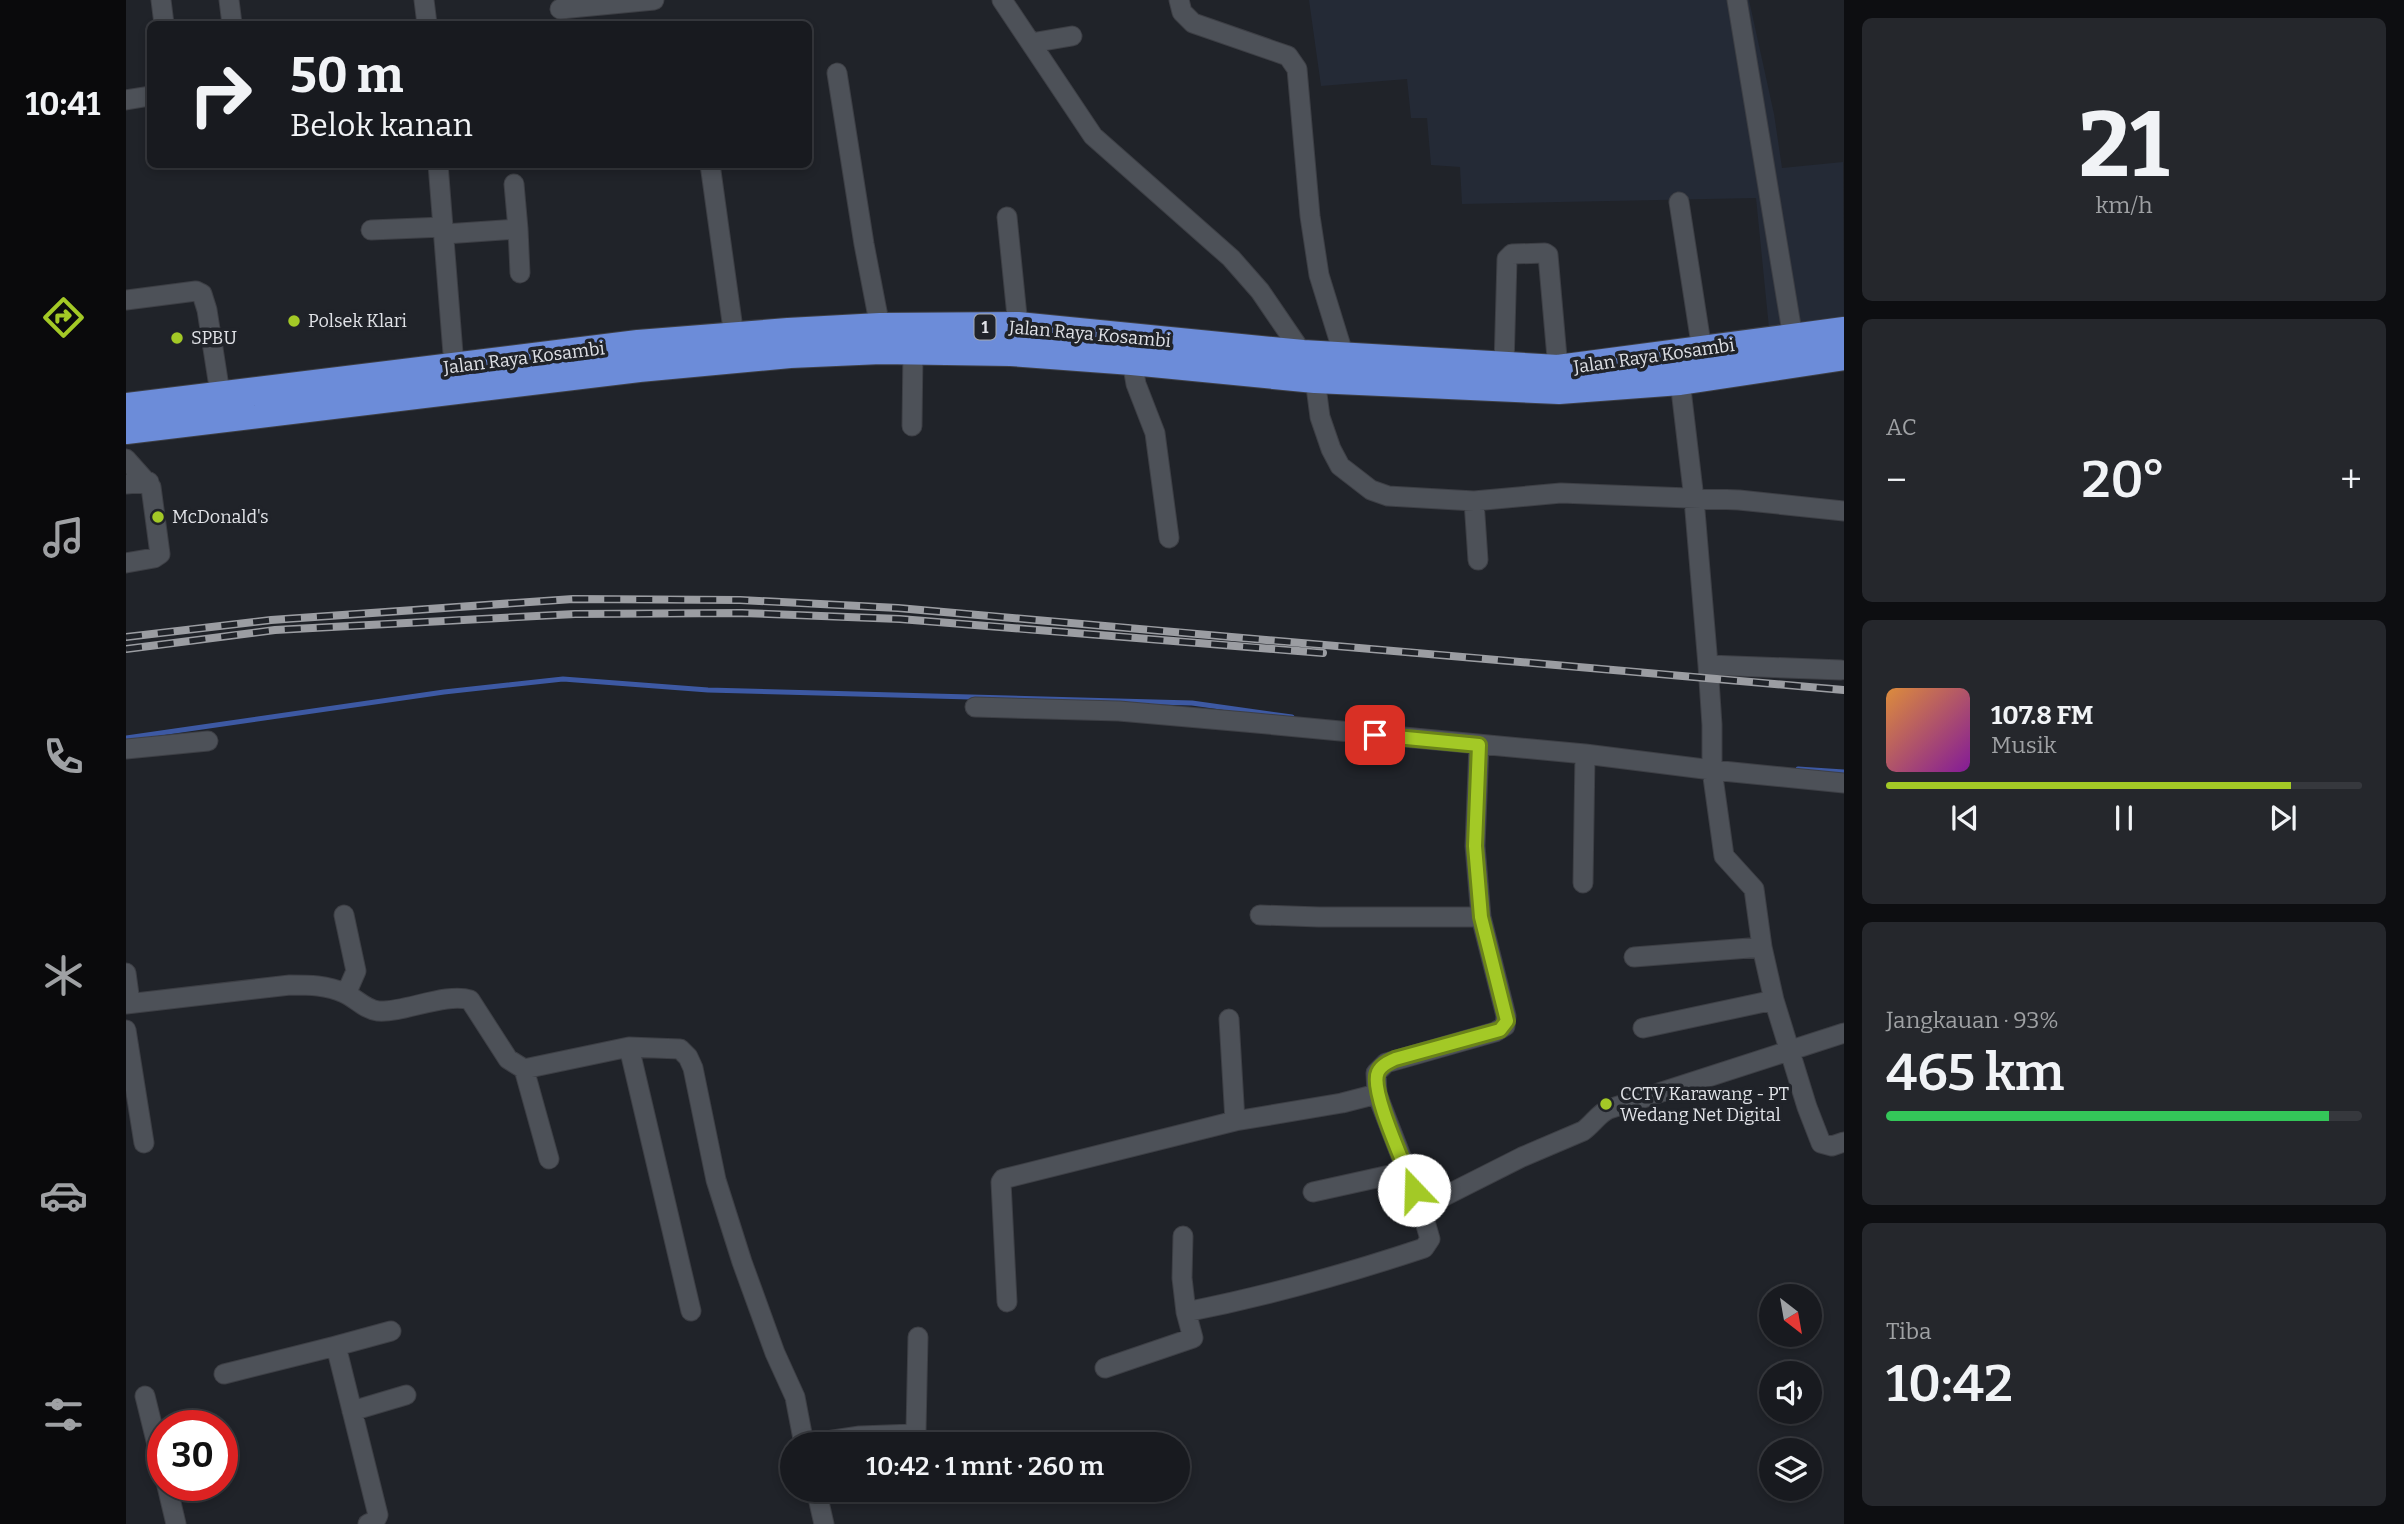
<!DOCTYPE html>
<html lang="id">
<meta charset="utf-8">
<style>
:root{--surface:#181a1f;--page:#25272c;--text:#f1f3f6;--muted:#9fa1a4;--line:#36383d;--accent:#a3c926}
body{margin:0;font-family:Bitter,serif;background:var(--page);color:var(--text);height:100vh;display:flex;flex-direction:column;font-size:26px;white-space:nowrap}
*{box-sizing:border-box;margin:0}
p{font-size:23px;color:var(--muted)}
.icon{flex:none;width:38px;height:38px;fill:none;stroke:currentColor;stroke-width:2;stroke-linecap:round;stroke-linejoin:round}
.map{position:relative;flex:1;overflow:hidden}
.sheet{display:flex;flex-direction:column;gap:18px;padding:18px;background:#0d0e11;width:560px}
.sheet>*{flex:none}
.guide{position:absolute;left:21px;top:21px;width:665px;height:147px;border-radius:10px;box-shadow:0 4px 10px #0003,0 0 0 2px var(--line);background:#181a1f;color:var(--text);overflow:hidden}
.needle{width:46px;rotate:149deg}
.fabs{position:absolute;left:1633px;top:1284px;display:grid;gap:14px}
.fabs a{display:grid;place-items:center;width:63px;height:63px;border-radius:50%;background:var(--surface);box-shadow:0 4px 10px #0003,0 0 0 2px var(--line);font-size:35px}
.speed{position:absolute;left:21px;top:1410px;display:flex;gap:14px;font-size:35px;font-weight:700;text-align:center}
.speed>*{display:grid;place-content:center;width:91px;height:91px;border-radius:50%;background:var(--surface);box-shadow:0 4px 10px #0003,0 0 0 2px var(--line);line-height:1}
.speed .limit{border:10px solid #d22;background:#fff;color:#111}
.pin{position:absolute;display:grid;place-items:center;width:60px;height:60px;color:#fff;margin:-30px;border-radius:14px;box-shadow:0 4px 10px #0006}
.me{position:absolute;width:77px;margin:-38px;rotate:339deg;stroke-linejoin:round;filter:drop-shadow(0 0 5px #0008)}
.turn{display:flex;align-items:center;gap:24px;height:147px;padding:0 28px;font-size:32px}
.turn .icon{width:91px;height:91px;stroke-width:2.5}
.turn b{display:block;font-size:49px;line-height:60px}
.big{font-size:52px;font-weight:600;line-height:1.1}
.sheet .widget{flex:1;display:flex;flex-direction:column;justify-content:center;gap:10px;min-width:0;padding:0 24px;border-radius:10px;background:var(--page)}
.sheet .dial{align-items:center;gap:0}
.dial b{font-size:91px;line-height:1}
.song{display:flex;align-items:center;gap:21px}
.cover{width:84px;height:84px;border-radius:10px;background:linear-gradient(135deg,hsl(30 70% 55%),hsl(290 70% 35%))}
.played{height:7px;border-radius:4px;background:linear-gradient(90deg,var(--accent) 85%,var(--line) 85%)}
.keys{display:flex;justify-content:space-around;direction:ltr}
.heat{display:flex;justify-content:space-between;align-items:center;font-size:38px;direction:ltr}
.charge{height:10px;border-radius:5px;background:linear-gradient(90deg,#34c759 93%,var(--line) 0)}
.trip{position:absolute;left:654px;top:1432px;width:410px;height:70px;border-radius:35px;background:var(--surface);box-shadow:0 4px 10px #0003,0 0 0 2px var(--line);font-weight:600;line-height:70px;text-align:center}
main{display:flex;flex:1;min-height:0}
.dock{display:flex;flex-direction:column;width:126px;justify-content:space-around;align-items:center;background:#0a0a0c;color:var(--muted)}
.dock .icon{width:49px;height:49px}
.dock .active{color:var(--accent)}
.dock b{font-size:32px;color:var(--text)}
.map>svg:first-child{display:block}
.built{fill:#242a36}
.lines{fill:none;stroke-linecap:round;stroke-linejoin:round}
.stream{stroke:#3d59a3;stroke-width:5}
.minor-casing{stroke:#3d3f45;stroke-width:21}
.highway-casing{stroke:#3d3f45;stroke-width:30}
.minor{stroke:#4d5158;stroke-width:19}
.highway{stroke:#6c8cd9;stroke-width:28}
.rail-casing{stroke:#9b9da2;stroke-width:8}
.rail{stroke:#202329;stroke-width:5;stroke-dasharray:16;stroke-linecap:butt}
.route-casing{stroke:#6a8319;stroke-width:18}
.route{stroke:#a3c926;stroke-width:12}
.poi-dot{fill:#a3c926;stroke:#202329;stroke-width:2.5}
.labels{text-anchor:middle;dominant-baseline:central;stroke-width:7;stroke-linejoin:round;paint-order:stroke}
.shield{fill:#202329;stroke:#a6a9ae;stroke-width:2}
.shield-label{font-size:16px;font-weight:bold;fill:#e0e2e7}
.poi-label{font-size:18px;fill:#e0e2e7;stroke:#202329;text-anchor:start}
.street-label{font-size:18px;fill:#e0e2e7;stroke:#202329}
</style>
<main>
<nav class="dock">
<b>10:41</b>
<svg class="icon active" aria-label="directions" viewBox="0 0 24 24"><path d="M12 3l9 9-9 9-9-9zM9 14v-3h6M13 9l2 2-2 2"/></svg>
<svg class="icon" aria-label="music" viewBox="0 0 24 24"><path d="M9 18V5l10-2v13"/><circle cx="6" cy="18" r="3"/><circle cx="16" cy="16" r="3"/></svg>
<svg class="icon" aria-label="phone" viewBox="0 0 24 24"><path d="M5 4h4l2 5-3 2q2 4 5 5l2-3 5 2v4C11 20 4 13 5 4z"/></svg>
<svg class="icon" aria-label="climate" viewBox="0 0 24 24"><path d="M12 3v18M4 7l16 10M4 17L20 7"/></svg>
<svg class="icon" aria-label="car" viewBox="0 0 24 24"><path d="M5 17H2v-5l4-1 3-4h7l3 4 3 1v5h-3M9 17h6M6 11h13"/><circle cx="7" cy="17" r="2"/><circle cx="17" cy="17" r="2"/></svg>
<svg class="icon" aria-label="filters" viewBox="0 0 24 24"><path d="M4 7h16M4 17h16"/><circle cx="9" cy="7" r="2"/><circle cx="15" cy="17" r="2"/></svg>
</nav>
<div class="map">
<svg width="1718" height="1524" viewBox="0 0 1718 1524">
<rect width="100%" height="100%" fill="#202329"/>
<path class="built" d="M 1183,0 L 1623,0 L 1648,114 L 1656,168 L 1717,162 L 1718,320 L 1643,328 L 1630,198 L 1336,204 L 1334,167 L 1305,165 L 1301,118 L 1285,118 L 1281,79 L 1195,86 Z"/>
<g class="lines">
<path class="stream" d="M 0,738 L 318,692 L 437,679 L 582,690 L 1066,703 L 1166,717
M 1672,769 L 1718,772"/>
<g class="minor-casing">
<path id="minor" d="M 35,0 L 38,24
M 103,0 L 106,24
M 298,0 L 301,24
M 876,0 L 967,136 L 1105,258 L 1134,291 L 1177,354
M 1053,0 L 1056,12 L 1067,23 L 1162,56 L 1171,69 L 1184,216 L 1193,275 L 1218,356
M 1611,0 L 1667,338
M 434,9 L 528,0
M 905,43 L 946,36
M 711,73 L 738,244 L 754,327
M 0,100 L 24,96
M 312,164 L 328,366
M 584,164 L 608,336
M 1553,202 L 1576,350
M 881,217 L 892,326
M 392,229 L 394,273
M 245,230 L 317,227
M 319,234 L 392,229 L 388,184
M 0,300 L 70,291 L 76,294 L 81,310 L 96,406
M 1006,361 L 1010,384 L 1029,433 L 1043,538
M 1378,366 L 1381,259 L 1386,254 L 1419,253 L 1422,255 L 1432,369
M 1189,379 L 1194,417 L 1205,449 L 1214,466 L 1245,490 L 1262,496 L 1348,501 L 1435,493 L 1613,500 L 1718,511
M 786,426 L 787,350
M 0,459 L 25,487 L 34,554 L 28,558 L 0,563
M 0,484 L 23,482
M 1348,501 L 1352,560
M 1582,665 L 1715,670
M 849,707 L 993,711 L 1119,722 L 1459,754 L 1586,770 L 1586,725 L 1582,665 L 1568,499 L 1554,381
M 0,749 L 82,741
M 1718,783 L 1586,770 L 1598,856 L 1628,889 L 1636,947 L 1648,1000 L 1681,1107 L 1695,1143 L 1706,1146 L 1718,1142
M 1457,883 L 1459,754
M 218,915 L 230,971 L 220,994
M 1134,915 L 1193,917 L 1355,917 L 1349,846 L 1353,745
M 1508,957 L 1636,947
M 0,973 L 4,1002
M 0,1004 L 164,985 C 183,985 201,985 218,993 C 230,998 238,1009 252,1011 C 277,1013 321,992 344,1000 L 382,1059 L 398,1069 L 503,1047 L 554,1049 L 562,1057 L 567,1068 L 590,1180 L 616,1262 L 649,1353 L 669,1397 L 678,1444
M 1103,1019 L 1109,1121
M 1517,1028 L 1648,1000
M 0,1030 L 18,1143
M 503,1047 L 565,1311
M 398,1069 L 423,1159
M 1251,1094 L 1250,1073 L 1260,1063 L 1369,1032 L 1379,1026 L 1380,1016 L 1355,917
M 1187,1192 L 1282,1171
M 1295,1208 L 1396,1157 L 1457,1131 C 1466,1125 1473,1113 1483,1109 L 1718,1033
M 881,1302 L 875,1182 L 877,1179 L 1109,1121 L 1216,1103 L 1251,1094 L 1295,1208 L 1304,1239 L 1298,1248 C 1220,1274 1141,1296 1060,1312
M 210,1346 L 265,1331
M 979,1368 L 1067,1338 L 1060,1312 L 1056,1278 L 1057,1236
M 98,1374 L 210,1346 L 252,1515 L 249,1521 L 242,1524
M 19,1396 L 37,1469
M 226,1411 L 280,1395
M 681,1444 L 734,1436 L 787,1434 L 790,1430 L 792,1337
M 41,1486 L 50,1524
M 690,1489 L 698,1524"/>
</g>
<g class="highway-casing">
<path id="highway" d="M 0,407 L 512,344 L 662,332 L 754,327 L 892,326 L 1177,354 L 1432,369 L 1718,331
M 0,430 L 513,368 L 664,354 L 755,350 L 885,352 L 1006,361 L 1189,379 L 1433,390 L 1554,381 L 1718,356"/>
</g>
<use href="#minor" class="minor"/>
<use href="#highway" class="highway"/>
<g class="rail-casing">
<path id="rail" d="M 0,637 L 145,620 L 447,599 L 614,600 L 772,608 L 1718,690
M 0,649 L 149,630 L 449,614 L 616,613 L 774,619 L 1197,653"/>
</g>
<use href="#rail" class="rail"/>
</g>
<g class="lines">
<g class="route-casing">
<path id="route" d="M 1249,735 L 1353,745 L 1349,846 L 1355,917 L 1381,1021 L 1374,1030 L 1269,1059 C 1263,1062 1255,1065 1252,1072 C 1243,1090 1280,1167 1288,1190"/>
</g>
<use href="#route" class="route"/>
</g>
<g class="poi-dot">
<circle cx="168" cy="321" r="7"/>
<circle cx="51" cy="338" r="7"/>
<circle cx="32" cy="517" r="7"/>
<circle cx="1480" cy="1104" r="7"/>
</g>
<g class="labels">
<rect class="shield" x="848.5" y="314.5" width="21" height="25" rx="5"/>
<g class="shield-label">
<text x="859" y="327">1</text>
</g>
<g class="poi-label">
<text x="182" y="321">Polsek Klari</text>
<text x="65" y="338">SPBU</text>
<text x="46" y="517">McDonald's</text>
<text x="1494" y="1094">CCTV Karawang - PT<tspan x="1494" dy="21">Wedang Net Digital</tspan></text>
</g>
<g class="street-label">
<text transform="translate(964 334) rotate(5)">Jalan Raya Kosambi</text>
<text transform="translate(1528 356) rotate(-8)">Jalan Raya Kosambi</text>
<text transform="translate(398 358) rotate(-7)">Jalan Raya Kosambi</text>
</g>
</g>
</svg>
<div class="fabs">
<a><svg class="needle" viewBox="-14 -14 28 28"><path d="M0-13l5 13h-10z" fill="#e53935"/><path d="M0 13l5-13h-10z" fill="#9fa1a4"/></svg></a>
<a><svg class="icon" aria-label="sound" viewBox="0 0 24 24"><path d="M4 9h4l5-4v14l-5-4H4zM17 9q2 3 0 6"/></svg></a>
<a><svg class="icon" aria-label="layers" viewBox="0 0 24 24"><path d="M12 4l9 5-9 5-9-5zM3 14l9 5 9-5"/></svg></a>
</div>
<div class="speed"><div class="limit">30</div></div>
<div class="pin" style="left:1249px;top:735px;background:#d93025"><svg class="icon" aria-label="arrive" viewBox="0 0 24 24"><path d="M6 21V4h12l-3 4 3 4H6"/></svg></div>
<svg class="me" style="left:1288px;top:1190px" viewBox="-20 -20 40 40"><circle r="19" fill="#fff"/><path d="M0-13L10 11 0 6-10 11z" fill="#a3c926"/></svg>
<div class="trip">10:42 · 1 mnt · 260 m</div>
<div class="guide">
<div class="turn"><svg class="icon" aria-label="right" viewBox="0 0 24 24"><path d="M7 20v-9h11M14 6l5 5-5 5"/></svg><div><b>50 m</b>Belok kanan</div></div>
</div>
</div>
<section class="sheet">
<div class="widget dial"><b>21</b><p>km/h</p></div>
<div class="widget"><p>AC</p>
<div class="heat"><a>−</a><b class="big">20°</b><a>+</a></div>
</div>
<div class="widget">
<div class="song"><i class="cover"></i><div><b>107.8 FM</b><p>Musik</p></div></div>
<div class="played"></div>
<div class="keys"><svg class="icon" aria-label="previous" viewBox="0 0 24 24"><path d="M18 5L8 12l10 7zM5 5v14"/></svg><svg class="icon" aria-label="pause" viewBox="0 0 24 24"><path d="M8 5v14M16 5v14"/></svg><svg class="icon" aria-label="next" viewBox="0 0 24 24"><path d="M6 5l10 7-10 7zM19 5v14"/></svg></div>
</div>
<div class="widget"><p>Jangkauan · 93%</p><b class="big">465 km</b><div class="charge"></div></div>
<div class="widget"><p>Tiba</p><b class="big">10:42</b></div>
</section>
</main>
